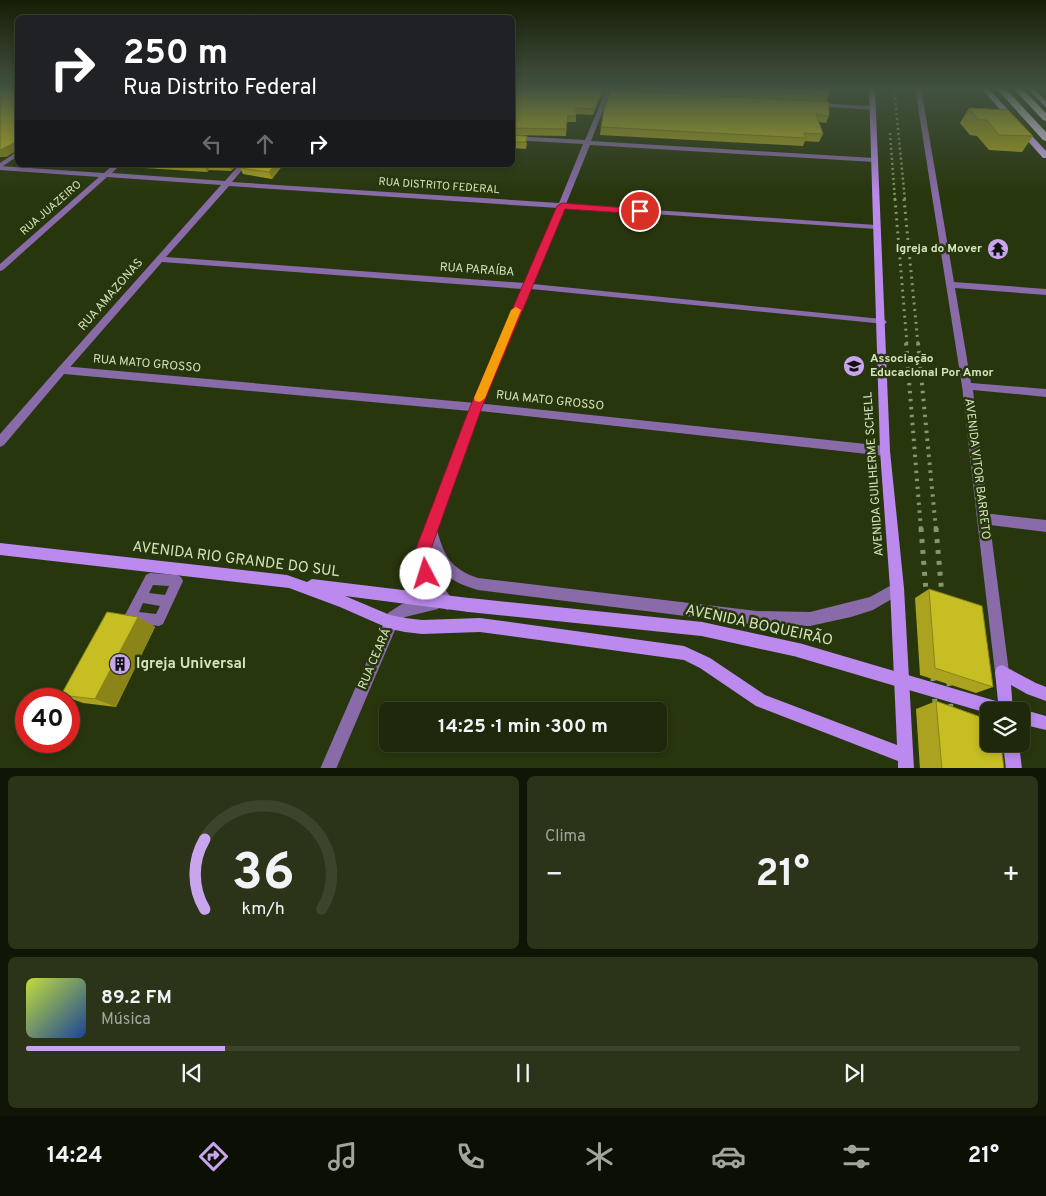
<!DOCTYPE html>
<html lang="pt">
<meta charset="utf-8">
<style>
:root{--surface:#1e280a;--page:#2b3418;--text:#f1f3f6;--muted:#a1a69c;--line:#3c442b;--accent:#c9a5ee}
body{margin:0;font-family:Overpass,sans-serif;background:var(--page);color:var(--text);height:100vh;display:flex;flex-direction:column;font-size:19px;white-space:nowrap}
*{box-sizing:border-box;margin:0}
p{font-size:16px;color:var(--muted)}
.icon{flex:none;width:28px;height:28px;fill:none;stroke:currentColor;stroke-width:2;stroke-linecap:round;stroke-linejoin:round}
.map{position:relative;height:768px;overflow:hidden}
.side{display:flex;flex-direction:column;gap:8px;padding:8px;background:#101606;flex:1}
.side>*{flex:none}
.top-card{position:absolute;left:15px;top:15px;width:500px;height:152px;border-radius:8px;box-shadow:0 2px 8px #0003,0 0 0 1px var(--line);background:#202124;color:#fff;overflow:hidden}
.fabs{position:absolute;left:980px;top:702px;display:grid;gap:10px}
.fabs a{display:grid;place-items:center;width:50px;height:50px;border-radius:8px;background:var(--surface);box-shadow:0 2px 8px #0003,0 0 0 1px var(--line);font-size:25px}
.speed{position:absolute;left:15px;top:688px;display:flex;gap:10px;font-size:25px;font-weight:700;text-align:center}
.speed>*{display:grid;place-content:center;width:65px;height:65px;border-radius:50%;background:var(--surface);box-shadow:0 2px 8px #0003,0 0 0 1px var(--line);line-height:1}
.speed .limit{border:8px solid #d22;background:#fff;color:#111}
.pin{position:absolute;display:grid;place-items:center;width:42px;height:42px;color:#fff;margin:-21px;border:2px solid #fff;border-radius:50%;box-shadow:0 1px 5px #0007}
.me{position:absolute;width:55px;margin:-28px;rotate:355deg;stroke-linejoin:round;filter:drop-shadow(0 0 4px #0008)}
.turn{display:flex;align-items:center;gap:18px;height:105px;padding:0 25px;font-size:22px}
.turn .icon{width:65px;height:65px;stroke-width:2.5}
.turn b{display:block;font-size:35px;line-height:42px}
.lanes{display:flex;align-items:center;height:48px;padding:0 25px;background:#0003;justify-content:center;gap:25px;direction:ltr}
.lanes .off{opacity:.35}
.big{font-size:38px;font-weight:700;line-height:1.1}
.side .card{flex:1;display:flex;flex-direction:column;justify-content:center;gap:8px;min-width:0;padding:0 18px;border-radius:8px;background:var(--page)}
.side .dial{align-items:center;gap:0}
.dial svg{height:130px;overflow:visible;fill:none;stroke:var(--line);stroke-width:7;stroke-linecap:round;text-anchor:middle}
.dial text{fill:var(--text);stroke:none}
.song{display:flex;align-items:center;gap:15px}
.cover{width:60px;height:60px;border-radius:8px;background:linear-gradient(135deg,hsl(70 70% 55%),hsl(220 70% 35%))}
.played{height:5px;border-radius:2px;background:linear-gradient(90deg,var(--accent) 20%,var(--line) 20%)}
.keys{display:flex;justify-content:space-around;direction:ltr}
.heat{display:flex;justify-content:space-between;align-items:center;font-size:28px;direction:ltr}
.side .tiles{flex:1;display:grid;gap:8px;grid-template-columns:1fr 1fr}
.card:last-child{grid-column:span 2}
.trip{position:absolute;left:379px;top:702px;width:288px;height:50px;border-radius:8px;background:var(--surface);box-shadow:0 2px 8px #0003,0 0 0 1px var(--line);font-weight:700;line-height:50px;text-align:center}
.dock{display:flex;height:80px;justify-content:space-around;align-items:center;background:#0c1004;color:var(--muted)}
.dock .icon{width:35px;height:35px}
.dock .active{color:var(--accent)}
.dock b{font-size:22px;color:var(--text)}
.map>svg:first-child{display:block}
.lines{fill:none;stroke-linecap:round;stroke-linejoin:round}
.service{fill:#896ba9;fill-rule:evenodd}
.minor{fill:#896ba9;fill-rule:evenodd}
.tertiary{fill:#896ba9;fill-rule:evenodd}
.secondary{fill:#bc8aee;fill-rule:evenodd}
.primary{fill:#d7b2fe;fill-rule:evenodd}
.motorway{fill:#e9dbfa;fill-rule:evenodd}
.rail-far3{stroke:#86956e;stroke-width:2.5;stroke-dasharray:2 3;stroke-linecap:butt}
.rail-far2{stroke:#86956e;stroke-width:3;stroke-dasharray:2 4.5;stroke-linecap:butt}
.rail-far1{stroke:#86956e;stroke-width:4;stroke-dasharray:2.5 5.5;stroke-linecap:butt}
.rail{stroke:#86956e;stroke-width:5;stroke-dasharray:4 7;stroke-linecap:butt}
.secondary-bridge{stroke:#bc8aee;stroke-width:14}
.wall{fill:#aba31f}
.shaded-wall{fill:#8b8519}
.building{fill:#c7be24;stroke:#8b8519}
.route{fill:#e11d48;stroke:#92132f}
.slow{fill:#f59e0b}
.labels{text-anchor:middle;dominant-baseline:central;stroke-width:5;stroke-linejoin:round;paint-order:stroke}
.far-street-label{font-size:11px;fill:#d3e4bd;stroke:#28360d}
.poi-label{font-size:12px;font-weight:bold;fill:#d3e4bd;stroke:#28360d;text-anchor:end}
.street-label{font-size:12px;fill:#d3e4bd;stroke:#28360d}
.near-street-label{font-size:15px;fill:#d3e4bd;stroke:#28360d}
.near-poi-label{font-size:15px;font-weight:bold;fill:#d3e4bd;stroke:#28360d;text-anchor:start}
</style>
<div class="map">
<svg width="1046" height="769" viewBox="0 0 1046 769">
<rect width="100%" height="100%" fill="#28360d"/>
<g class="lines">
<path class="service" d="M 150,573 L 177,575 L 181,577 L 183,581 L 163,624 L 159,626 L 130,623 L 126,621 L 124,617 L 126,613 L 146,575 ZM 153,585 L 169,586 L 165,595 L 149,593 ZM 143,603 L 160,606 L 156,614 L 139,612 Z"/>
<path class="minor" d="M 606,88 L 612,88 L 610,92 L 625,94 L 622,96 L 609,95 L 591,141 L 874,158 L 877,160 L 874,162 L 590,145 L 566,204 L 876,225 L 880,227 L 876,229 L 565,208 L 533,284 L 882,319 L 885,320 L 887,322 L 885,324 L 531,289 L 481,407 L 480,410 L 472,410 L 471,407 L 522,289 L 162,262 L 65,373 L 59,373 L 57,370 L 59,367 L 221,185 L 107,177 L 3,270 L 0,271 L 0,264 L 99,177 L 0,170 L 0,166 L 104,173 L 113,165 L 120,165 L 112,173 L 225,181 L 239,165 L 246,165 L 232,182 L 559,203 L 583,144 L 512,140 L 512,136 L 585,140 L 604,95 L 589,94 L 586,92 L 589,90 L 605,91 ZM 229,186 L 558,208 L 525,283 L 166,257 Z
M 915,88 L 921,88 L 954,282 L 1046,289 L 1046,295 L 955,288 L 971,383 L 1046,389 L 1046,397 L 973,390 L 989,519 L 987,523 L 983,525 L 979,523 L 977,519 L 962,386 Z
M 816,103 L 872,106 L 875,108 L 872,110 L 814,106 L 814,104 Z"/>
<path class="tertiary" d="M 18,151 L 18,156 L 0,168 L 0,163 Z
M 62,366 L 476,403 L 885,446 L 889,448 L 890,451 L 889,454 L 885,456 L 480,411 L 437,530 C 444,556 451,569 478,578 L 757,611 L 810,612 L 870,597 L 897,582 L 902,583 L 904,588 L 902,593 L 873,610 L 851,617 L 810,626 L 757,625 L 478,590 C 452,582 441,575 430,550 C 423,574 446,585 454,603 L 452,608 L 447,610 L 439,605 L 438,609 L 405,617 L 398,623 L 336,769 L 320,769 L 388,613 L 402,604 L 433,597 L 420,574 L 417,553 L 470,411 L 64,374 L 4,445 L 0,447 L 0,434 L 59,367 Z
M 983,513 L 1046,520 L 1046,532 L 990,525 L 1009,672 L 1007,677 L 1002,679 L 997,677 L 995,672 L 977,519 L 979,515 Z"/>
<path class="secondary" d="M 869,88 L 875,88 L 890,451 L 904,588 L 914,769 L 898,769 L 898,761 L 756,706 L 700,668 L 684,660 L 480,632 L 422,634 L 405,632 L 390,629 L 340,607 L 289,588 L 0,555 L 0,543 L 287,575 L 307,582 L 312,579 L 469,598 L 474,600 L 476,605 L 474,610 L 469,612 L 345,596 L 390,615 L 405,618 L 422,620 L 480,618 L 684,646 L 710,658 L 765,695 L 897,745 L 890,588 L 880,451 Z
M 1002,665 L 1036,683 L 1046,687 L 1046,701 L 1027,694 L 1011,685 L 1013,711 L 999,711 L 995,672 L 997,667 Z
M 1021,709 L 1046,716 L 1046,730 L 1021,724 L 1021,711 L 1016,711 Z
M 1003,744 L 1019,744 L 1022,769 L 1006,769 Z"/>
<path class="primary" d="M 981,88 L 988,88 L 1046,151 L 1046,158 L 1043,158 Z
M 1026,88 L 1033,88 L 1046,101 L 1046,107 Z"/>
<path class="motorway" d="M 996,88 L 1005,88 L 1046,132 L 1046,141 L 1043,140 Z
M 1013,88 L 1022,88 L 1046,113 L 1046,121 L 1043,120 Z"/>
<path class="rail-far3" d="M 894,88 L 905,200
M 890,133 L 895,200"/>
<path class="rail-far2" d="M 895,199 L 907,344
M 904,199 L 918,344"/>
<path class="rail-far1" d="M 906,343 L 921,530
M 918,343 L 936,530"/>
<path class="rail" d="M 921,528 L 927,604
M 936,528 L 943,607
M 932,666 L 936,716
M 948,671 L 952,721"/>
<path class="secondary-bridge" d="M 469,605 L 702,629 L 798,650 L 1005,711"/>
</g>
<path class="wall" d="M 512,88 L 602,90 L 601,96 L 593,115 L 576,114 L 576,122 L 567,122 L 566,136 L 512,135 Z
M 620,88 L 829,88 L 829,95 L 826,102 L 829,116 L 826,123 L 819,122 L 823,134 L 819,142 L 805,141 L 803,146 L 600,135 L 601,127 L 763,98 L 620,90 Z
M 969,108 L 1033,136 L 1022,152 L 989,150 L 977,136 L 970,135 L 960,123 Z
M 512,135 L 527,143 L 526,149 L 512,148 Z
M 69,165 L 88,165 L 86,166 Z
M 142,165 L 237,165 L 231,171 L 209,170 L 207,172 L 144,168 Z
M 283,165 L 272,179 L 243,174 L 240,168 Z
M 929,589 L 993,687 L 976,693 L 920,675 L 915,598 Z
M 138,617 L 155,627 L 116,707 L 83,703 L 61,695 Z
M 936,701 L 1004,769 L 920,769 L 916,709 Z"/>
<path class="shaded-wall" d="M 602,90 L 601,96 L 593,115 L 594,109 Z
M 14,143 L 18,150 L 6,157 L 0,157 L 0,150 Z
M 205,165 L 207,165 L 209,170 L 207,172 Z
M 228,165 L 237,165 L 231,171 Z
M 275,165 L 283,165 L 272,179 L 269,172 Z
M 138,617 L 155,627 L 116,707 L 95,699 Z"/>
<path class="building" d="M 3,88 L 18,88 L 18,151 L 14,151 L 14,143 L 0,150 L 0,90 Z
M 512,88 L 577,88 L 602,90 L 594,109 L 576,108 L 576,116 L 568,116 L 566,129 L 512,128 Z
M 715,88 L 829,88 L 829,95 Z
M 611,90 L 829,102 L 829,116 L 816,114 L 823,134 L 804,133 L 806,138 L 601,127 L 604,109 Z
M 969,108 L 1008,110 L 1033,136 L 999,135 L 987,120 L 979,120 Z
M 512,135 L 527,136 L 526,142 L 512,142 Z
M 242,165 L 275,165 L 269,172 L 240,168 Z
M 929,589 L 982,606 L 993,687 L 935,668 Z
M 107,612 L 138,617 L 95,699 L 61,695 Z
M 936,701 L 989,720 L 989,744 L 1001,744 L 1004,769 L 942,769 Z"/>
<linearGradient id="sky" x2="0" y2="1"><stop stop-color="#161e07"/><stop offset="0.45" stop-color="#425240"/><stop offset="1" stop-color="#425240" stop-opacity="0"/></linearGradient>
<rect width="1046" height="196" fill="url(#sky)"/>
<path class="route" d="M 562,203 L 640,209 L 645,211 L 640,214 L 565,209 L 482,407 L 432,546 L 430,561 L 433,574 L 431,579 L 426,582 L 421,579 L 415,561 L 417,546 L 470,407 L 557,206 Z"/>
<path class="slow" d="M 516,307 L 521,310 L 485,398 L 480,402 L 475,401 L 474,398 L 511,310 Z"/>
<defs>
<g id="temple-disc" transform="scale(1.125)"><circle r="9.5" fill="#c9a5ee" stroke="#28360d"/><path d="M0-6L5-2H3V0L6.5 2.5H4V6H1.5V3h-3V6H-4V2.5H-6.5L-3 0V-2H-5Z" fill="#111"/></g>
<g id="school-disc" transform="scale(1.125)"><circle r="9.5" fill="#c9a5ee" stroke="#28360d"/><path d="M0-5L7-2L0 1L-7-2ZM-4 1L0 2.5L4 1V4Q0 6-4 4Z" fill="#111"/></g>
<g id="building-disc" transform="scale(1.125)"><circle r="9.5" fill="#c9a5ee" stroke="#28360d"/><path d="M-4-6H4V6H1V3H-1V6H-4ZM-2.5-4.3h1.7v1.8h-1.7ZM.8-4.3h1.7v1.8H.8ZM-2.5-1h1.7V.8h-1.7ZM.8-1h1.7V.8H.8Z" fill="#111"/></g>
</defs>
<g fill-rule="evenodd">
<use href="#temple-disc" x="998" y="249"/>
<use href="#school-disc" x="854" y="366"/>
<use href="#building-disc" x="120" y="664"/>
</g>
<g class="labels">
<g class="far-street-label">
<text transform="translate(439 186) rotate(4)">RUA DISTRITO FEDERAL</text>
<text transform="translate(51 208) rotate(-41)">RUA JUAZEIRO</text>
</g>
<g class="poi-label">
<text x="982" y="249">Igreja do Mover</text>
<text x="870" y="359" text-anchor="start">Associação<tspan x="870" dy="14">Educacional Por Amor</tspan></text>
</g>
<g class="street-label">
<text transform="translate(477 270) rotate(4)">RUA PARAÍBA</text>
<text transform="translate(111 295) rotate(-49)">RUA AMAZONAS</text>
<text transform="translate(147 364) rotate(5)">RUA MATO GROSSO</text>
<text transform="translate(550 401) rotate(6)">RUA MATO GROSSO</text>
<text transform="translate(977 469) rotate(83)">AVENIDA VITOR BARRETO</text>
<text transform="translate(874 474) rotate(-94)">AVENIDA GUILHERME SCHELL</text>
<text transform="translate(375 659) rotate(-67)">RUA CEARÁ</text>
</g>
<g class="near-street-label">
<text transform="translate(236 560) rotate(7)">AVENIDA RIO GRANDE DO SUL</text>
<text transform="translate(759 626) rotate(12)">AVENIDA BOQUEIRÃO</text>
</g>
<g class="near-poi-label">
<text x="136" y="664">Igreja Universal</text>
</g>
</g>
</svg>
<div class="fabs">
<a><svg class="icon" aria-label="layers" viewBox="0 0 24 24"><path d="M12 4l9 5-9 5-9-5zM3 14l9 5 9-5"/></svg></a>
</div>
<div class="speed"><div class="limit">40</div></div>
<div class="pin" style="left:640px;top:211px;background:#d93025"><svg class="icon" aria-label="arrive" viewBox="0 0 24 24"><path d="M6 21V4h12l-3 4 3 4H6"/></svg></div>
<svg class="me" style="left:426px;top:574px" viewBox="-20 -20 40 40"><circle r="19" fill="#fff"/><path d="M0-13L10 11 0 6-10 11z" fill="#e11d48"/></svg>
<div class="trip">14:25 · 1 min · 300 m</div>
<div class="top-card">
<div class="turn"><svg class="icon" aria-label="right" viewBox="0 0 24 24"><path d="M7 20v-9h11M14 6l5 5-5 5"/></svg><div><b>250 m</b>Rua Distrito Federal</div></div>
<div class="lanes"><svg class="icon off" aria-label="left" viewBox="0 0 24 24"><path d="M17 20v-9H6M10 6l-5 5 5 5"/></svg><svg class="icon off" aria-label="ahead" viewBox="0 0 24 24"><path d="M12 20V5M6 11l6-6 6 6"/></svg><svg class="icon" aria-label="right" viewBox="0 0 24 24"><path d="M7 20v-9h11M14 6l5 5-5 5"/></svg></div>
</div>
</div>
<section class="side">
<div class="tiles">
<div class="card dial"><svg viewBox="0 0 100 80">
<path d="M14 69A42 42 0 1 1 86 69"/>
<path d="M14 69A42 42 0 0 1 14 26" stroke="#c9a5ee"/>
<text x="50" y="56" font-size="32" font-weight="700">36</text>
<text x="50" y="72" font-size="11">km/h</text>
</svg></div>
<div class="card"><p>Clima</p>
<div class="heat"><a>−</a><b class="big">21°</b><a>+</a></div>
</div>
<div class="card">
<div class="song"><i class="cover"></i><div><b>89.2 FM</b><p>Música</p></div></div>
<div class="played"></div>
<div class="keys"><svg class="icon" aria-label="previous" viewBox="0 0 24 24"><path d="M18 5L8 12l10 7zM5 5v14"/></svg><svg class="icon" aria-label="pause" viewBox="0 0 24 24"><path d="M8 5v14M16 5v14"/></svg><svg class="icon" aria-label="next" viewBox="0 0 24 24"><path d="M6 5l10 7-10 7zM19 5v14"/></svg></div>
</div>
</div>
</section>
<nav class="dock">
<b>14:24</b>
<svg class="icon active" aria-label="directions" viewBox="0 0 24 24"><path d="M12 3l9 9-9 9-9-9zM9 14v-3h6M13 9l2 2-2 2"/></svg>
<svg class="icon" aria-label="music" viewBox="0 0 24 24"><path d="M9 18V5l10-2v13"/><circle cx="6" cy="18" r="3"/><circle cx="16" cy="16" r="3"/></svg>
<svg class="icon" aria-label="phone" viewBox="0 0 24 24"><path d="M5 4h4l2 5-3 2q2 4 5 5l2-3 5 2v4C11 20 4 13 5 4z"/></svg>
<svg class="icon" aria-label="climate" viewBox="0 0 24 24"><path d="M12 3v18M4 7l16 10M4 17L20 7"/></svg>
<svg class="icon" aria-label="car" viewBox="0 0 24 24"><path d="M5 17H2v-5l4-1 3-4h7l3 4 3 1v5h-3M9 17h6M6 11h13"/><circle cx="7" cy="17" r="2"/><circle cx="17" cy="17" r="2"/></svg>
<svg class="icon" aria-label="filters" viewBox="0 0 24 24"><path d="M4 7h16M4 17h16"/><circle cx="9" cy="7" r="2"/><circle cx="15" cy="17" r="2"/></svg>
<b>21°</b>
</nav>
